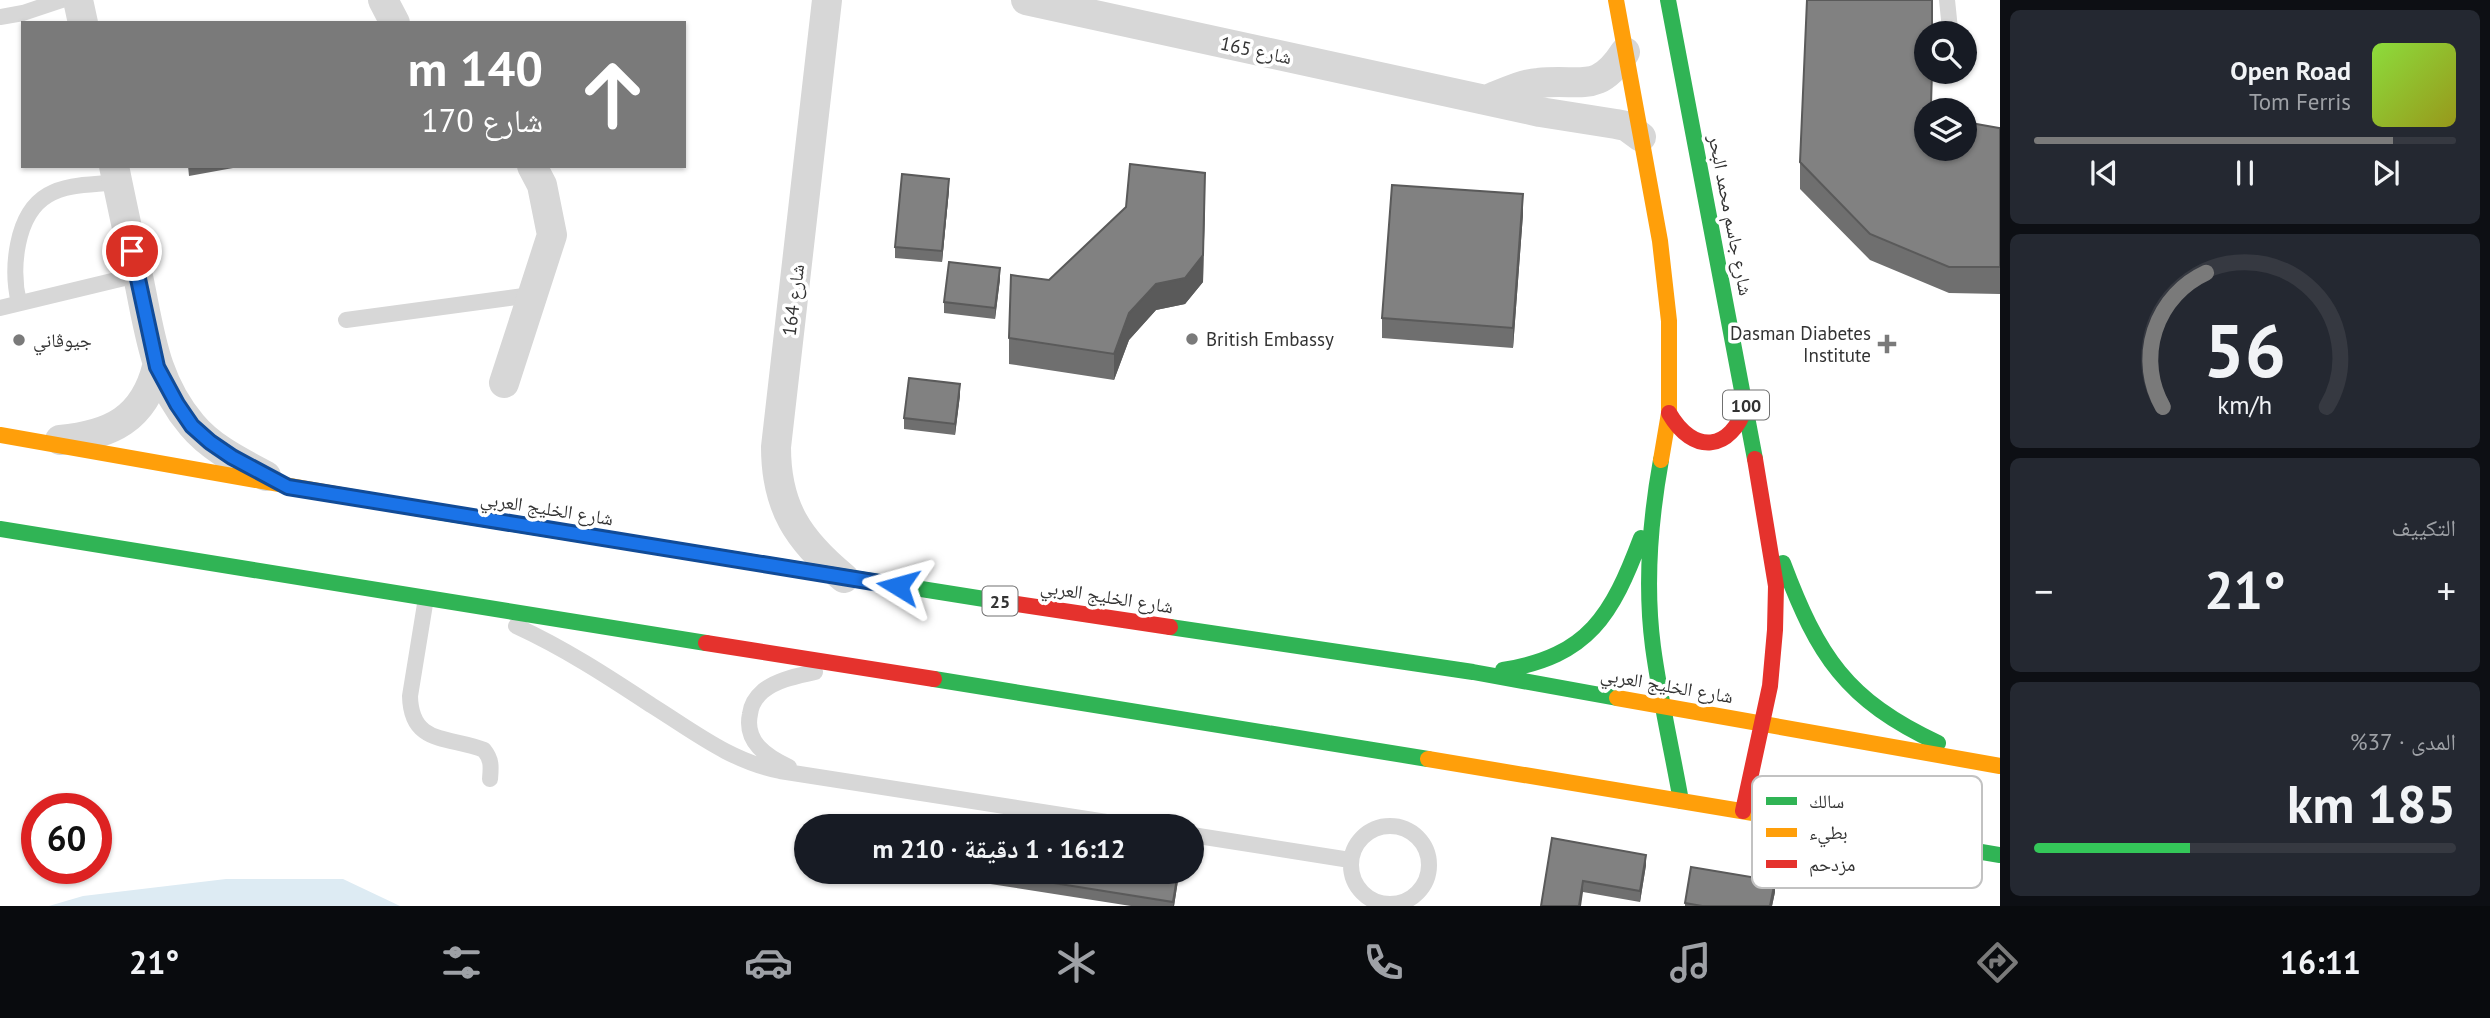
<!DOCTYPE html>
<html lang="ar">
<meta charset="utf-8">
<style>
:root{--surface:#171b24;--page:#242831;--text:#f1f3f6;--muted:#9ea1a6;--line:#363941;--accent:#7a7a7a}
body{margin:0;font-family:"PT Sans","Noto Naskh Arabic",sans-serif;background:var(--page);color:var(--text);direction:rtl;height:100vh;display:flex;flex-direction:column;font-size:26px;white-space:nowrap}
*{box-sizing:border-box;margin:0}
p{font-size:23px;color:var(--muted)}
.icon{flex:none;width:38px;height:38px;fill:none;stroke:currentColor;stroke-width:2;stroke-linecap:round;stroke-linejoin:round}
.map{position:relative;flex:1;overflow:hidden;direction:ltr}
.sheet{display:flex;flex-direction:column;gap:10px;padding:10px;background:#0d0f14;width:490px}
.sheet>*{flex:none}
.guide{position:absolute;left:21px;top:21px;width:665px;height:147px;border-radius:0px;box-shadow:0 2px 5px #0004;direction:rtl;background:#7a7a7a;color:#fff;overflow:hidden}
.tools{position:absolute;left:1914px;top:21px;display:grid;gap:14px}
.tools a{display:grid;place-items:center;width:63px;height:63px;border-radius:50%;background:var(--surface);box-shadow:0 2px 5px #0004;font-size:35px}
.speed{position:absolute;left:21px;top:793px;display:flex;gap:14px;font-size:35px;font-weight:700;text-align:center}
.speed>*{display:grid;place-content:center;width:91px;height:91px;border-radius:50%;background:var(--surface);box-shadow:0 2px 5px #0004;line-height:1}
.speed .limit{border:10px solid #d22;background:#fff;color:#111}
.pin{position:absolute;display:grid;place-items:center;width:60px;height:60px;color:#fff;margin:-30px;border:4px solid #fff;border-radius:50%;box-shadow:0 2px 7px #0007}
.me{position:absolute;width:77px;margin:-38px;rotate:278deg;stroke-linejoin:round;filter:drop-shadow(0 0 5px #0008)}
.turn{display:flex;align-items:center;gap:24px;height:147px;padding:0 28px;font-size:32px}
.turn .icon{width:91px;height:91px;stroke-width:2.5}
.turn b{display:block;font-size:49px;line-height:60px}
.big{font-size:52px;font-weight:700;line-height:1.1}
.sheet .widget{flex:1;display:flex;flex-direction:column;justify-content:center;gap:10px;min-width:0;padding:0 24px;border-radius:10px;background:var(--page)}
.sheet .dial{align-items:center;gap:0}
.dial svg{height:182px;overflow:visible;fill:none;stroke:var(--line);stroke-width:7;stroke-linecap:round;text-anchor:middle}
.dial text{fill:var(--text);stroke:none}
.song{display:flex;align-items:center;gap:21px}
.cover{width:84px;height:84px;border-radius:10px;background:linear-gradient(135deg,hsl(90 70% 55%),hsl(60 70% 35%))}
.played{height:7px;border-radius:4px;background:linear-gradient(90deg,var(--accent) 85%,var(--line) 85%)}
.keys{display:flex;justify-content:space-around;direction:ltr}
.heat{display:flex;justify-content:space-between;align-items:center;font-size:38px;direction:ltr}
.charge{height:10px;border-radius:5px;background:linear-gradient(90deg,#34c759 37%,var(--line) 0)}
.trip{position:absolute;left:794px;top:814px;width:410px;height:70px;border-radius:35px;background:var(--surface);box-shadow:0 2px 5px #0004;font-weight:700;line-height:70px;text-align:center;direction:rtl}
.tabs{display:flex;height:112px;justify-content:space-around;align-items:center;background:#090b0e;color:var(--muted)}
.tabs .icon{width:49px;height:49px}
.tabs .active{color:var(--accent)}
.tabs b{font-size:32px;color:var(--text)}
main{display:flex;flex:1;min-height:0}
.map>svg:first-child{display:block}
.water{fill:#ddebf3}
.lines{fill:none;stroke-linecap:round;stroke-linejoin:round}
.lane{stroke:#d7d7d7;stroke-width:16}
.street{stroke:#d7d7d7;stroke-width:30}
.fast{stroke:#30b455;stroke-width:16}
.slow{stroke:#ff9f0a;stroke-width:16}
.jam{stroke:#e5322d;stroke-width:16}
.wall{fill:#6f6f6f}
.shaded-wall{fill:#5a5a5a}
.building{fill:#818181;stroke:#5a5a5a;stroke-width:2}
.route-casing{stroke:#114b97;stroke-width:18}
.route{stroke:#1a73e8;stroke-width:12}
.poi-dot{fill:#7a7a7a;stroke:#fff;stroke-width:2.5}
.labels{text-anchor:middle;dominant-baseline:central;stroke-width:7;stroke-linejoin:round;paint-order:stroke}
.shield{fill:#fff;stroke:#707070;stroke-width:2}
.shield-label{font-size:18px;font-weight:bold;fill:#333}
.street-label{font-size:19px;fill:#333;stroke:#fff}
.poi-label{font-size:19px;fill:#333;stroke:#fff;text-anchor:start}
.key{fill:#fff;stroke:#c2c2c2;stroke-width:2}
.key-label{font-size:19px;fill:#333}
</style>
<main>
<section class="sheet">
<div class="widget">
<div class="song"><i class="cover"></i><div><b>Open Road</b><p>Tom Ferris</p></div></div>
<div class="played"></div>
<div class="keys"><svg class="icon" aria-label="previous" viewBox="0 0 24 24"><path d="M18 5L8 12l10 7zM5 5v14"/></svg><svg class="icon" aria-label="pause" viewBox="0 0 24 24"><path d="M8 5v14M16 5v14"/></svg><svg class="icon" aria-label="next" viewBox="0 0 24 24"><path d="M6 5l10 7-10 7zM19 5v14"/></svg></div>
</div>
<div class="widget dial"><svg viewBox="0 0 100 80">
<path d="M14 69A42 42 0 1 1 86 69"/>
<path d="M14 69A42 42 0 0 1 33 10" stroke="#7a7a7a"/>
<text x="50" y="56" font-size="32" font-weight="700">56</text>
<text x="50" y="72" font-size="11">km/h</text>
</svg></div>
<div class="widget"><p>التكييف</p>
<div class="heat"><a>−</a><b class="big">21°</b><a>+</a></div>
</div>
<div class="widget"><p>المدى · 37%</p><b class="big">185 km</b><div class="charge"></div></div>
</section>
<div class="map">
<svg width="2000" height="906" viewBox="0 0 2000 906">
<rect width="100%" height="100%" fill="#fff"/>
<path class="water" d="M 226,879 L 343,879 L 400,906 L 49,906 L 83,896 Z"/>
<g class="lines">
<path class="lane" d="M 1947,0 L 1950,29
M 0,17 L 23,13 L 62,0
M 19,303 C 11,270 15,214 48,195 C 68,183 95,185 117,182
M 0,308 L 137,275
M 346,320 L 531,295
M 426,598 L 410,696 C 411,746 450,736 484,750 C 492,760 491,767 490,779
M 516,626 C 564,648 607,676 651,705 C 693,731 730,761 780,771 L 1132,826
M 789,767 C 767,757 744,742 750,714 C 751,705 756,697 763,691 C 778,679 798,676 815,672
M1351 865a39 39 0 1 1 78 0a39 39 0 1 1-78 0Z
M 1192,835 L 1350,860"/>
<path class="street" d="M 78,0 L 83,23
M 383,0 L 395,23
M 827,0 L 776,447 C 776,507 798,540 844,578
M 1026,0 L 1540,112 L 1616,124 L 1626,126 L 1641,137
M 1486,100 C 1502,94 1521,84 1538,83 C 1582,78 1597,95 1625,52
M 114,166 C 122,205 130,243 139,281 C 150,334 155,382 192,425 C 211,448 240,462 266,476
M 504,383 L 552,235 L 542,185 L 532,166
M 60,440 C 111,435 144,419 157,367"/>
<path class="fast" d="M 1668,0 L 1755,459
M 1661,460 C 1650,521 1645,586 1653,647 C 1660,699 1672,750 1681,801
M 432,511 L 1003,602
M 0,529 L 706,643
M 1783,563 C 1818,656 1846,700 1938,743
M 1170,627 L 1473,672 L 1617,698
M 1503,670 C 1589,656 1612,615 1641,538
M 934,679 L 1428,759
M 1771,816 L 2000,855"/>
<path class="slow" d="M 1616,0 L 1660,241 L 1669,321 L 1669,413 L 1661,460
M 0,435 L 432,511
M 1617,698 L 2000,766
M 1428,759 L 1771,816"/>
<path class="jam" d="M 1669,413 C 1693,455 1731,452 1746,405
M 1003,602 L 1170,627
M 706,643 L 934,679
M 1743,811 L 1770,686 L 1775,630 L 1776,586 L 1755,459"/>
</g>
<path class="wall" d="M 2000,128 L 2000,294 L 1949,293 L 1870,260 L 1800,189 L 1800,162 L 1927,149 Z
M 188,166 L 244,166 L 189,176 Z
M 949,190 L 942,262 L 895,258 L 895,247 Z
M 1205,199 L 1203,282 L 1185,304 L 1156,310 L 1129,340 L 1114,380 L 1009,364 L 1009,338 L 1049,280 L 1126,207 Z
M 1523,214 L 1513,348 L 1382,338 L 1382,318 Z
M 1000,279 L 995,319 L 944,313 L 944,302 Z
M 960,395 L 955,435 L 904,429 L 904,418 Z
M 1552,838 L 1646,865 L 1640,902 L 1583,892 Z
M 984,872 L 1179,872 L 1179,874 L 1174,906 L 1131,906 L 984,883 Z
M 1775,892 L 1772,906 L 1685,906 L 1685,903 Z"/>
<path class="shaded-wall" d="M 949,179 L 949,190 L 942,262 L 942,251 Z
M 1523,194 L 1523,214 L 1513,348 L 1513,328 Z
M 1205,199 L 1203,282 L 1185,304 L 1156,310 L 1129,340 L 1114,380 L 1114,354 L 1129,313 L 1156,284 Z
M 1000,268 L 1000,279 L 995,319 L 995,308 Z
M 960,384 L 960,395 L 955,435 L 955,424 Z
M 1646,855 L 1646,865 L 1640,902 L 1640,891 Z
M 1178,872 L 1179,872 L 1179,874 L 1174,906 L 1173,906 Z
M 1583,881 L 1583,892 L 1581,906 L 1579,906 Z
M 1775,881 L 1775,892 L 1772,906 L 1770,906 Z"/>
<path class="building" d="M 1807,0 L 1932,0 L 1932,33 L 1927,33 L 1927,72 L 1932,72 L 1931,105 L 1938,110 L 1927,110 L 1927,149 L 1965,149 L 1965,122 L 1999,128 L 2000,128 L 2000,267 L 1949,267 L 1870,234 L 1800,162 Z
M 1130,164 L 1205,173 L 1203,255 L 1185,278 L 1156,284 L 1129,313 L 1114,354 L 1009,338 L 1011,275 L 1049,280 L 1126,207 Z
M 902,174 L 949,179 L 942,251 L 895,247 Z
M 1392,185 L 1523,194 L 1513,328 L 1382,318 Z
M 949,262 L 1000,268 L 995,308 L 944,302 Z
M 909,378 L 960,384 L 955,424 L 904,418 Z
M 1552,838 L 1646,855 L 1640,891 L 1583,881 L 1579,906 L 1541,906 Z
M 1691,867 L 1775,881 L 1770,906 L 1702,906 L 1685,903 Z
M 984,872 L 1178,872 L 1173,902 Z"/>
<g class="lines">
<g class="route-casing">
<path id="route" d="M 132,251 L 157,367 L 177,404 L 192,426 L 210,442 L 232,457 L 288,487 L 898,586"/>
</g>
<use href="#route" class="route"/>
</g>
<g class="poi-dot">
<circle cx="1192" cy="339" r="7"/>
<circle cx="19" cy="340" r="7"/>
<path d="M1883.5 333.5h7v7h7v7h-7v7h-7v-7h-7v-7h7z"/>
</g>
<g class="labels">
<g class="shield">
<rect x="1723" y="390.5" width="46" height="29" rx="5"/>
<rect x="982.5" y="586.5" width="35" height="29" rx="5"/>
</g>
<g class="shield-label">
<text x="1746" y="405">100</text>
<text x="1000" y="601">25</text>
</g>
<g class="street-label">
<text transform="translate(1256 50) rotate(12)">شارع 165</text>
<text transform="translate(1731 215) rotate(79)">شارع جاسم محمد البحر</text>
<text transform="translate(793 300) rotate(-83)">شارع 164</text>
<text transform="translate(547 508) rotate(9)">شارع الخليج العربي</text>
<text transform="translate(1107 596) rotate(9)">شارع الخليج العربي</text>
<text transform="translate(1667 685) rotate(10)">شارع الخليج العربي</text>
</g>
<g class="poi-label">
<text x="1871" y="333" text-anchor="end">Dasman Diabetes<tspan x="1871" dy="22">Institute</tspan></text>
<text x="1206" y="339">British Embassy</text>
<text x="33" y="340">جيوڤاني</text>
</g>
</g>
<rect x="1752" y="776" width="230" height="112" rx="10" class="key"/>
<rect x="1766" y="797" width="31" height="8" fill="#30b455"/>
<rect x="1766" y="828" width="31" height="9" fill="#ff9f0a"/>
<rect x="1766" y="860" width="31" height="8" fill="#e5322d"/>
<g class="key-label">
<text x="1809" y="808">سالك</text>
<text x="1809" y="839">بطيء</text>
<text x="1809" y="871">مزدحم</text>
</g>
</svg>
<div class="tools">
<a><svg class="icon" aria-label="search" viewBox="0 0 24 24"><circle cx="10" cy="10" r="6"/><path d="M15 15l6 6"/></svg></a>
<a><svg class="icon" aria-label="layers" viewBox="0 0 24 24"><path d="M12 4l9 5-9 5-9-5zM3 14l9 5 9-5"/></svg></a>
</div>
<div class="speed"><div class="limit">60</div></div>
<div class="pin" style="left:132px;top:251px;background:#d93025"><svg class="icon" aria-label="arrive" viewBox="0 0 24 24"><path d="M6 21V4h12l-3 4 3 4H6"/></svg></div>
<svg class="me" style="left:898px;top:586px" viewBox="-20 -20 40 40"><path d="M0-17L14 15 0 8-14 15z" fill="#1a73e8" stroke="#fff" stroke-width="4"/></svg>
<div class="trip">16:12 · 1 دقيقة · 210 m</div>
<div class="guide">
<div class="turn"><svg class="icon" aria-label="ahead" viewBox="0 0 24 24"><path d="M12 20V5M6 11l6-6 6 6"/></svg><div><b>140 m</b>شارع 170</div></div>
</div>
</div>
</main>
<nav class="tabs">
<b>16:11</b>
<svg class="icon active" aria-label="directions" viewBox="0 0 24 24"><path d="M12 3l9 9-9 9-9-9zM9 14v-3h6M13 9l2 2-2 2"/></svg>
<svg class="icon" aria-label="music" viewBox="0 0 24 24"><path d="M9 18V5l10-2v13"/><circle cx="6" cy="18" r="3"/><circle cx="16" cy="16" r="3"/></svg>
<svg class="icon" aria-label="phone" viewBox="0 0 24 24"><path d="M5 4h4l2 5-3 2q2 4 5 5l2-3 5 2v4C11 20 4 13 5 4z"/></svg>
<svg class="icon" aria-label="climate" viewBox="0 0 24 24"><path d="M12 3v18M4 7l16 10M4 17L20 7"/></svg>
<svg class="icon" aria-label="car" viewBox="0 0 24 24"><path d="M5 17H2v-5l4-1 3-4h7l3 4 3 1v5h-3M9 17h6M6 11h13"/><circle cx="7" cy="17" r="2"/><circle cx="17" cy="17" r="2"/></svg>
<svg class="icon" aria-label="filters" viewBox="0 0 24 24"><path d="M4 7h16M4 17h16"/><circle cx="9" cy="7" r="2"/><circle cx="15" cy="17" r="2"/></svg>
<b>21°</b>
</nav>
